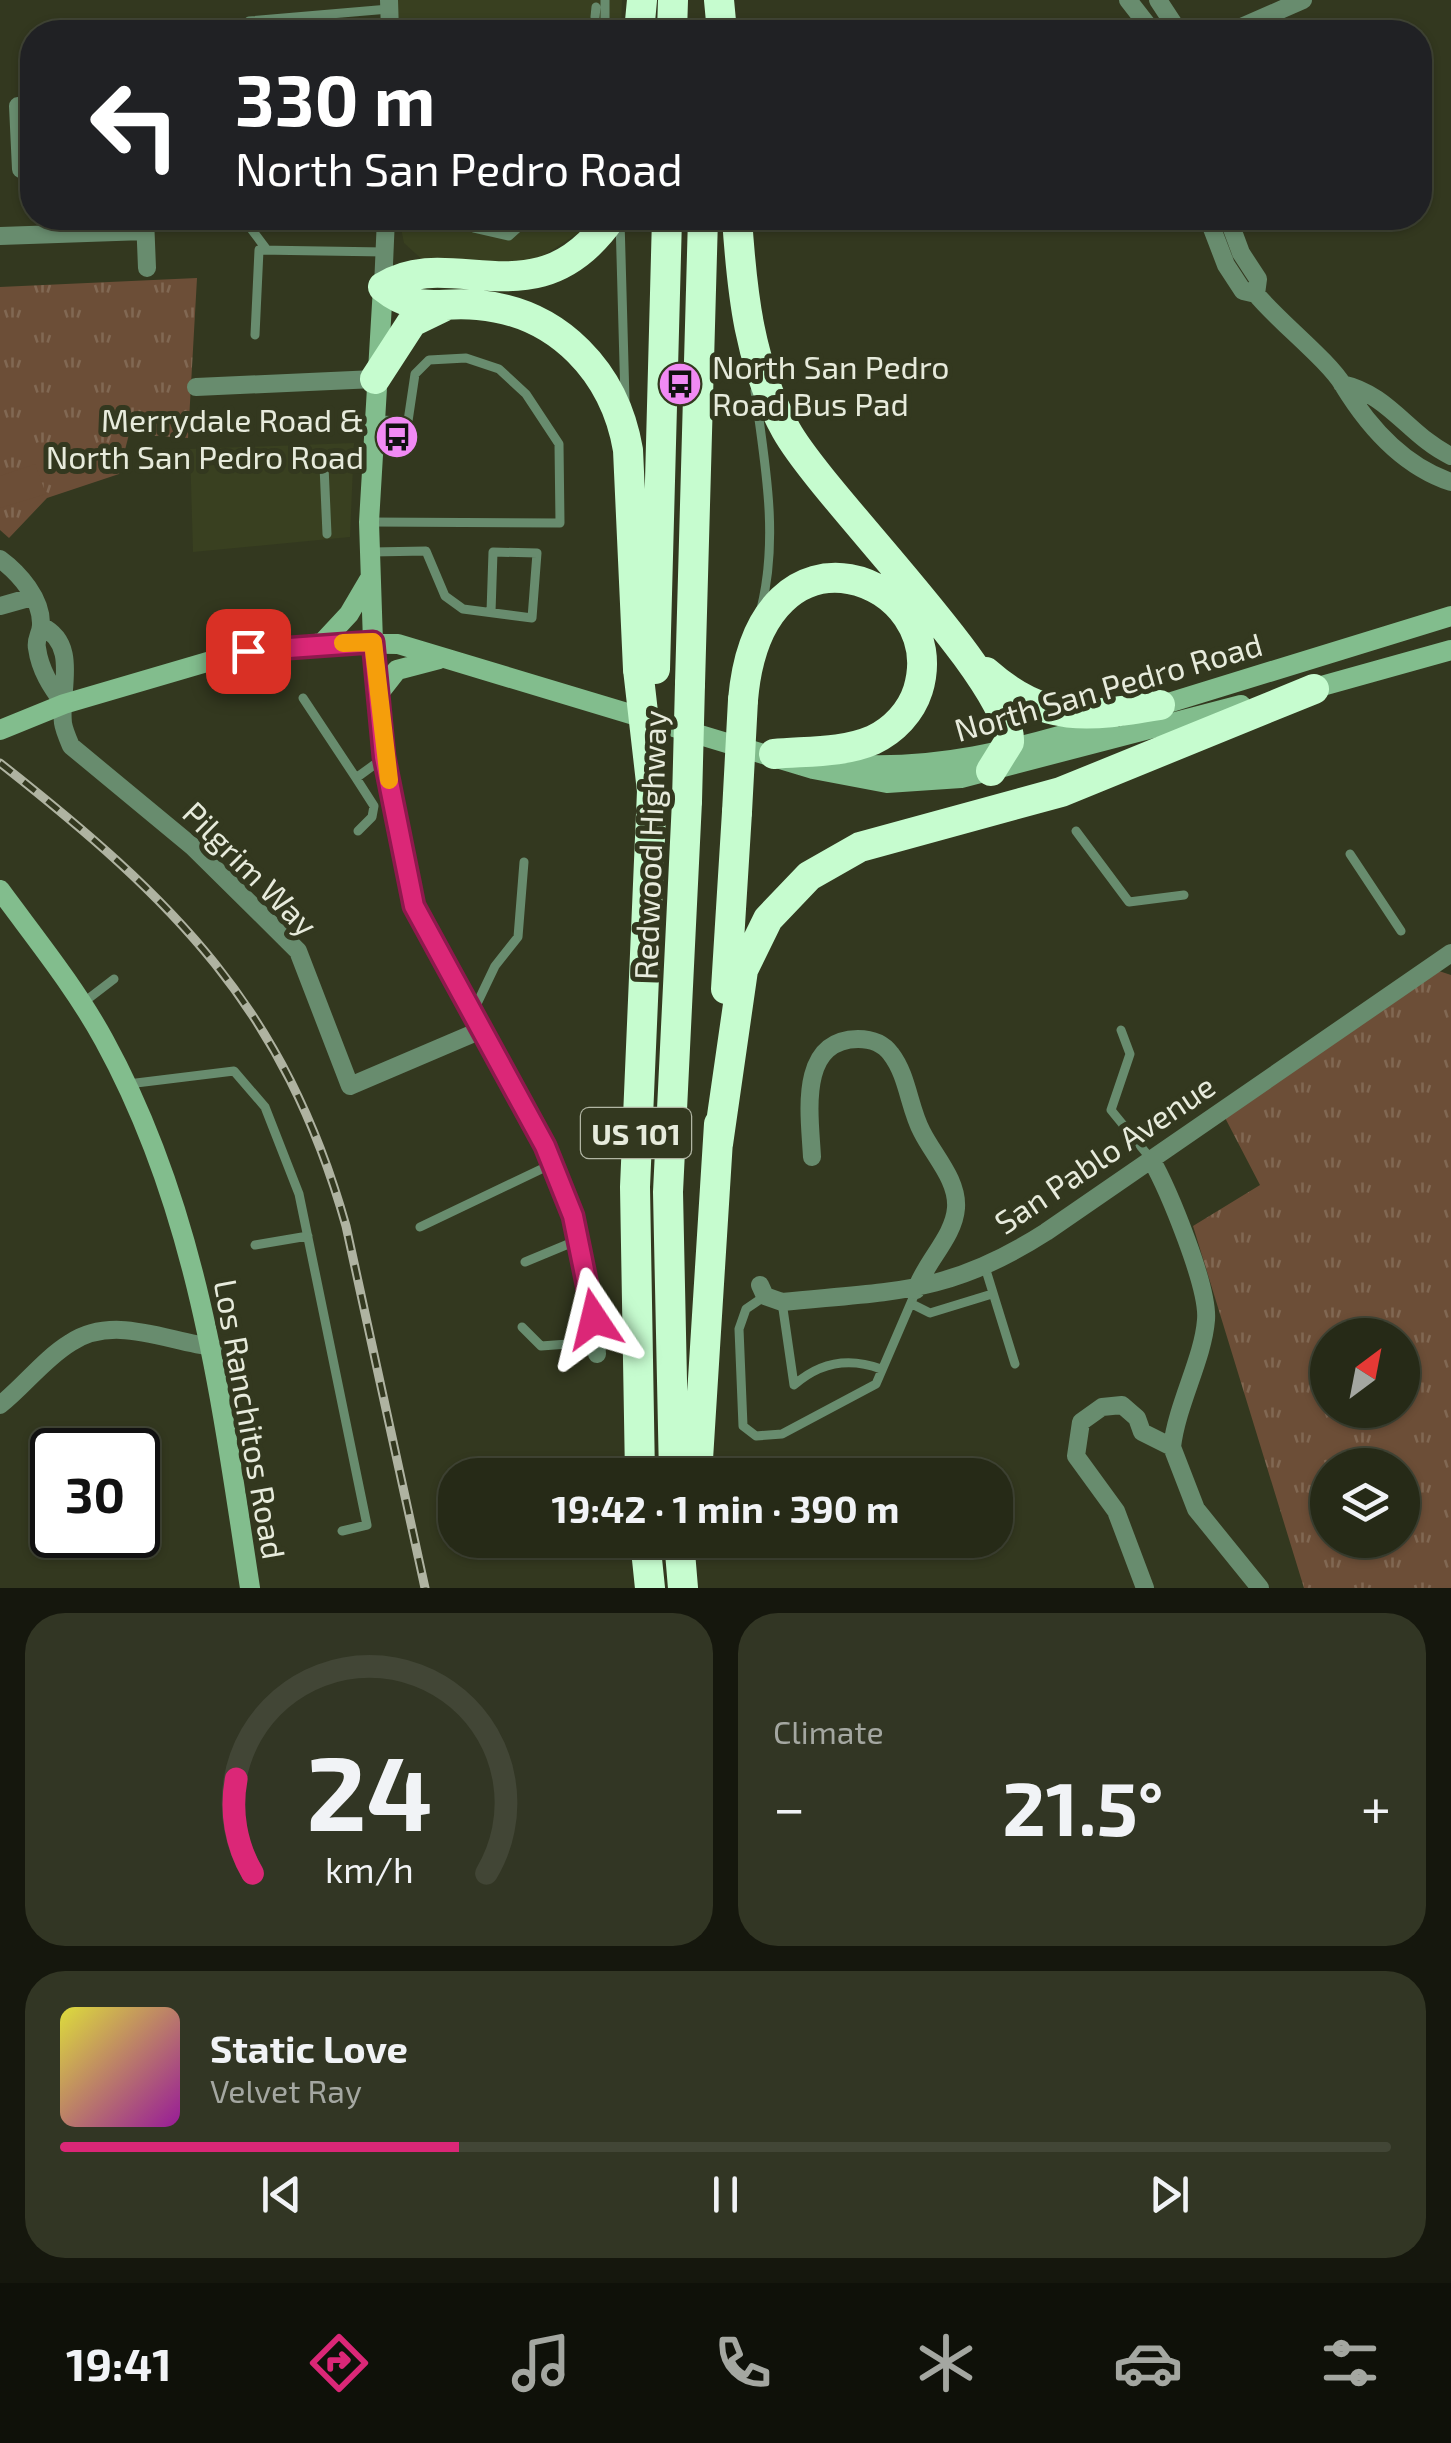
<!DOCTYPE html>
<meta charset="utf-8">
<style>
:root{--surface:#262a17;--page:#323624;--text:#f1f3f6;--muted:#a4a7a1;--line:#424636;--accent:#db2777}
body{margin:0;font-family:"Exo 2",sans-serif;background:var(--page);color:var(--text);height:100vh;display:flex;flex-direction:column;font-size:38px;white-space:nowrap}
*{box-sizing:border-box;margin:0}
p{font-size:32px;color:var(--muted)}
.icon{flex:none;width:55px;height:55px;fill:none;stroke:currentColor;stroke-width:2;stroke-linecap:round;stroke-linejoin:round}
.map{position:relative;height:1588px;overflow:hidden}
.drawer{display:flex;flex-direction:column;gap:25px;padding:25px;background:#15170d;flex:1}
.drawer>*{flex:none}
.hud{position:absolute;left:20px;top:20px;width:1412px;height:210px;border-radius:40px;box-shadow:0 2px 8px #0004,0 0 0 2px var(--line);background:#202124;color:#fff;overflow:hidden}
.needle{width:65px;rotate:32deg}
.controls{position:absolute;left:1310px;top:1318px;display:grid;gap:20px}
.controls a{display:grid;place-items:center;width:110px;height:110px;border-radius:50%;background:var(--surface);box-shadow:0 2px 8px #0004,0 0 0 2px var(--line);font-size:50px}
.speed{position:absolute;left:30px;top:1428px;display:flex;gap:20px;font-size:50px;font-weight:700;text-align:center}
.speed>*{display:grid;place-content:center;width:130px;height:130px;border-radius:50%;background:var(--surface);box-shadow:0 2px 8px #0004,0 0 0 2px var(--line);line-height:1}
.speed .limit{border:5px solid #111;border-radius:15px;background:#fff;color:#111}
.pin{position:absolute;display:grid;place-items:center;width:85px;height:85px;color:#fff;margin:-42px;border-radius:20px;box-shadow:0 5px 15px #0006}
.me{position:absolute;width:110px;margin:-55px;rotate:350deg;stroke-linejoin:round;filter:drop-shadow(0 0 8px #0008)}
.turn{display:flex;align-items:center;gap:35px;height:210px;padding:0 50px;font-size:45px}
.turn .icon{width:130px;height:130px;stroke-width:2.5}
.turn b{display:block;font-size:70px;line-height:85px}
.big{font-size:75px;font-weight:700;line-height:1.1}
.drawer .widget{flex:1;display:flex;flex-direction:column;justify-content:center;gap:15px;min-width:0;padding:0 35px;border-radius:40px;background:var(--page)}
.drawer .dial{align-items:center;gap:0}
.dial svg{height:260px;overflow:visible;fill:none;stroke:var(--line);stroke-width:7;stroke-linecap:round;text-anchor:middle}
.dial text{fill:var(--text);stroke:none}
.song{display:flex;align-items:center;gap:30px}
.cover{width:120px;height:120px;border-radius:15px;background:linear-gradient(135deg,hsl(60 70% 55%),hsl(300 70% 35%))}
.played{height:10px;border-radius:5px;background:linear-gradient(90deg,var(--accent) 30%,var(--line) 30%)}
.keys{display:flex;justify-content:space-around;direction:ltr}
.heat{display:flex;justify-content:space-between;align-items:center;font-size:55px;direction:ltr}
.drawer .tiles{flex:1;display:grid;gap:25px;grid-template-columns:1fr 1fr}
.widget:last-child{grid-column:span 2}
.trip{position:absolute;left:438px;top:1458px;width:575px;height:100px;border-radius:40px;background:var(--surface);box-shadow:0 2px 8px #0004,0 0 0 2px var(--line);font-weight:700;line-height:100px;text-align:center}
.tab-bar{display:flex;height:160px;justify-content:space-around;align-items:center;background:#0f1109;color:var(--muted)}
.tab-bar .icon{width:70px;height:70px}
.tab-bar .active{color:var(--accent)}
.tab-bar b{font-size:45px;color:var(--text)}
.map>svg:first-child{display:block}
.built{fill:#394020}
.grass{fill:url(#grass-tufts);fill-rule:evenodd}
.pitch{fill:#6c4e37}
.lines{fill:none;stroke-linecap:round;stroke-linejoin:round}
.service{stroke:#688c6e;stroke-width:9}
.minor{stroke:#688c6e;stroke-width:18}
.secondary{stroke:#82bd8d;stroke-width:20}
.motorway{stroke:#c6fccf;stroke-width:30}
.rail-casing{stroke:#afb3a1;stroke-width:9}
.rail{stroke:#33381f;stroke-width:5;stroke-dasharray:15;stroke-linecap:butt}
.motorway-bridge{stroke:#c6fccf;stroke-width:30}
.route-casing{stroke:#8e194d;stroke-width:25}
.route{stroke:#db2777;stroke-width:18}
.slow{stroke:#f59e0b;stroke-width:18}
.labels{text-anchor:middle;dominant-baseline:central;stroke-width:10;stroke-linejoin:round;paint-order:stroke}
.shield{fill:#33381f;stroke:#b1b5a3;stroke-width:2.5}
.shield-label{font-size:30px;font-weight:bold;fill:#e7ebdc}
.poi-label{font-size:32px;fill:#e7ebdc;stroke:#33381f;text-anchor:start}
.street-label{font-size:32px;fill:#e7ebdc;stroke:#33381f}
</style>
<div class="map">
<svg width="1451" height="1588" viewBox="0 0 1451 1588">
<defs>
<pattern id="grass-tufts" width="24" height="20" patternUnits="userSpaceOnUse" patternTransform="scale(2.5)"><rect width="24" height="20" fill="#6c4e37"/><path d="M3 7l-1-3M5 7V3M7 7l1-3M15 17l-1-3M17 17v-4M19 17l1-3" fill="none" stroke="#816853"/></pattern>
</defs>
<rect width="100%" height="100%" fill="#33381f"/>
<path class="built" d="M 397,0 L 622,0 L 621,32 L 397,32 Z
M 399,218 L 602,218 L 530,264 L 426,263 L 404,243 Z
M 354,443 L 350,537 L 193,552 L 190,449 Z"/>
<path class="grass" d="M 197,278 L 188,438 L 129,434 L 119,474 L 47,498 L 9,538 L 0,530 L 0,287 Z
M 1430,968 L 1451,975 L 1451,1588 L 1304,1588 L 1193,1226 L 1260,1185 L 1221,1110 ZM 1328,1335 L 1402,1335 L 1402,1410 L 1328,1410 ZM 1328,1465 L 1402,1465 L 1402,1540 L 1328,1540 Z"/>
<path class="pitch" d="M 35,464 L 46,494 L 0,508 L 0,476 Z"/>
<g class="lines">
<path class="service" d="M 605,0 L 605,32
M 595,17 L 596,7
M 249,21 L 389,9
M 594,32 L 594,30
M 451,218 L 455,219
M 620,220 L 625,400
M 474,228 L 509,236 L 529,218
M 252,230 L 267,250
M 255,335 L 259,250 L 385,252
M 755,391 C 765,464 779,537 761,609
M 369,522 L 560,523 L 559,444 L 526,394 L 499,369 L 466,358 L 429,360 L 415,374 L 408,421 L 376,420
M 327,534 L 324,466 L 372,461
M 372,552 L 426,551 L 445,596 L 463,609 L 532,618 L 537,553 L 493,552 L 491,612
M 303,698 L 356,778
M 358,831 L 372,817 L 374,806 L 356,778 L 382,759
M 1076,831 L 1129,902 L 1184,895
M 1350,854 L 1401,931
M 84,1002 L 114,979
M 473,1012 L 495,966 L 518,937 L 524,862
M 1121,1030 L 1130,1054 L 1111,1110 L 1151,1159
M 128,1084 L 234,1071 L 265,1107 L 299,1194 L 367,1525 L 342,1531
M 420,1227 L 552,1164
M 255,1245 L 308,1236
M 525,1262 L 578,1240
M 985,1267 L 1015,1364
M 765,1296 L 746,1309 L 739,1329 L 743,1426 L 756,1436 L 782,1434 L 876,1384 L 916,1291
M 782,1302 L 794,1385 C 820,1362 849,1357 881,1369
M 912,1304 L 930,1313 L 992,1294
M 522,1327 L 541,1346 L 595,1342"/>
<path class="minor" d="M 389,0 L 390,32
M 1128,0 L 1153,32
M 1158,0 L 1179,32
M 1230,32 L 1303,0
M 18,106 L 21,169
M 145,218 L 147,268
M 1208,218 L 1226,265 L 1243,291 L 1256,294 C 1278,321 1328,360 1343,385 C 1368,426 1403,466 1451,482
M 1228,218 L 1241,253 L 1258,279 L 1256,294
M 0,236 L 145,231
M 383,287 L 386,218
M 1342,384 C 1389,394 1409,436 1451,456
M 196,387 L 375,379
M 0,559 C 19,573 42,599 41,625 C 41,633 35,639 37,648 C 40,670 51,687 64,704
M 0,606 L 32,597
M 41,626 C 80,644 59,691 63,723 C 64,730 68,739 71,746 L 193,847 L 298,951 L 350,1086 L 479,1031
M 373,642 L 384,757 L 414,907 L 545,1147 L 573,1216 L 592,1296 L 597,1354
M 812,1157 C 810,1116 797,1040 858,1039 C 871,1039 883,1043 891,1054 C 908,1076 909,1108 922,1132 C 934,1156 958,1180 956,1208 C 954,1237 925,1262 916,1290
M 1151,1159 C 1168,1189 1209,1287 1206,1320 C 1203,1359 1177,1404 1172,1447
M 760,1285 L 765,1296 L 782,1302 C 892,1291 948,1295 1046,1232 L 1451,953
M 0,1405 C 24,1386 44,1359 70,1343 C 113,1314 166,1341 213,1347
M 1145,1588 L 1116,1511 L 1076,1456 L 1081,1422 L 1102,1407 L 1122,1405 L 1137,1418 L 1142,1432 L 1172,1447 L 1196,1509 L 1260,1588"/>
<path class="secondary" d="M 373,642 L 369,522 L 383,287
M 322,643 L 349,614 L 369,580
M 1304,691 L 1451,650
M 379,693 L 397,670 L 439,659
M 1152,708 L 1451,616
M 0,730 L 64,704 L 214,660 L 322,643 L 398,644 L 813,769 L 887,783 L 961,778 L 1241,705
M 835,763 C 930,773 1019,749 1110,721
M 0,890 C 36,939 75,987 104,1040 C 198,1211 221,1399 250,1588"/>
<path class="motorway" d="M 719,0 L 722,32
M 639,32 L 642,0
M 672,32 L 673,0
M 611,218 C 536,325 452,243 383,287 C 418,315 437,301 478,305 C 559,312 615,373 628,450 L 638,669
M 737,218 C 742,293 749,363 786,430 C 824,498 1013,681 1009,742 L 991,771
M 375,379 L 412,322 L 443,307
M 655,669 L 667,218
M 986,672 C 1045,724 1088,717 1160,705
M 690,684 L 703,218
M 743,700 C 760,503 952,578 918,690 C 911,712 894,730 873,740 C 843,753 806,751 774,754
M 726,989 L 737,812
M 718,1144 L 743,970 L 768,919 L 809,876 L 860,847 L 1061,792 L 1314,689
M 640,1475 L 635,1187 L 652,791
M 674,1475 L 668,1192 L 687,801
M 697,1475 L 719,1124
M 645,1540 L 650,1588
M 679,1540 L 683,1588"/>
<g class="rail-casing">
<path id="rail" d="M 0,763 C 174,900 284,1007 346,1226 L 425,1588"/>
</g>
<use href="#rail" class="rail"/>
<path class="motorway-bridge" d="M 638,669 L 652,791
M 687,801 L 690,684
M 737,812 L 743,700"/>
</g>
<g class="lines">
<g class="route-casing">
<path id="route" d="M 248,651 L 373,642 L 384,757 L 414,906 L 545,1146 L 573,1216 L 594,1319"/>
</g>
<use href="#route" class="route"/>
<path class="slow" d="M 343,643 L 373,642 L 389,780"/>
</g>
<defs>
<g id="bus-disc" transform="scale(2.25)"><circle r="9.5" fill="#f18af4" stroke="#33381f"/><path d="M-5-6H5V4H4V6H2V4H-2V6H-4V4H-5ZM-3.5-4V0h7V-4ZM-3.5 1.2v1.5H-2V1.2ZM2 1.2v1.5H3.5V1.2Z" fill="#111"/></g>
</defs>
<g fill-rule="evenodd">
<use href="#bus-disc" x="680" y="384"/>
<use href="#bus-disc" x="397" y="437"/>
</g>
<g class="labels">
<rect class="shield" x="581" y="1108" width="110" height="50" rx="8"/>
<g class="shield-label">
<text x="636" y="1133">US 101</text>
</g>
<g class="poi-label">
<text x="712" y="366">North San Pedro<tspan x="712" dy="37">Road Bus Pad</tspan></text>
<text x="364" y="419" text-anchor="end">Merrydale Road &amp;<tspan x="364" dy="37">North San Pedro Road</tspan></text>
</g>
<g class="street-label">
<text transform="translate(1108 686) rotate(-16)">North San Pedro Road</text>
<text transform="translate(649 845) rotate(-88)">Redwood Highway</text>
<text transform="translate(251 868) rotate(45)">Pilgrim Way</text>
<text transform="translate(1104 1153) rotate(-34)">San Pablo Avenue</text>
<text transform="translate(251 1419) rotate(80)">Los Ranchitos Road</text>
</g>
</g>
</svg>
<div class="controls">
<a><svg class="needle" viewBox="-14 -14 28 28"><path d="M0-13l5 13h-10z" fill="#e53935"/><path d="M0 13l5-13h-10z" fill="#a4a7a1"/></svg></a>
<a><svg class="icon" aria-label="layers" viewBox="0 0 24 24"><path d="M12 4l9 5-9 5-9-5zM3 14l9 5 9-5"/></svg></a>
</div>
<div class="speed"><div class="limit">30</div></div>
<div class="pin" style="left:248px;top:651px;background:#d93025"><svg class="icon" aria-label="arrive" viewBox="0 0 24 24"><path d="M6 21V4h12l-3 4 3 4H6"/></svg></div>
<svg class="me" style="left:594px;top:1319px" viewBox="-20 -20 40 40"><path d="M0-17L14 15 0 8-14 15z" fill="#db2777" stroke="#fff" stroke-width="4"/></svg>
<div class="trip">19:42 · 1 min · 390 m</div>
<div class="hud">
<div class="turn"><svg class="icon" aria-label="left" viewBox="0 0 24 24"><path d="M17 20v-9H6M10 6l-5 5 5 5"/></svg><div><b>330 m</b>North San Pedro Road</div></div>
</div>
</div>
<section class="drawer">
<div class="tiles">
<div class="widget dial"><svg viewBox="0 0 100 80">
<path d="M14 69A42 42 0 1 1 86 69"/>
<path d="M14 69A42 42 0 0 1 9 40" stroke="#db2777"/>
<text x="50" y="56" font-size="32" font-weight="700">24</text>
<text x="50" y="72" font-size="11">km/h</text>
</svg></div>
<div class="widget"><p>Climate</p>
<div class="heat"><a>−</a><b class="big">21.5°</b><a>+</a></div>
</div>
<div class="widget">
<div class="song"><i class="cover"></i><div><b>Static Love</b><p>Velvet Ray</p></div></div>
<div class="played"></div>
<div class="keys"><svg class="icon" aria-label="previous" viewBox="0 0 24 24"><path d="M18 5L8 12l10 7zM5 5v14"/></svg><svg class="icon" aria-label="pause" viewBox="0 0 24 24"><path d="M8 5v14M16 5v14"/></svg><svg class="icon" aria-label="next" viewBox="0 0 24 24"><path d="M6 5l10 7-10 7zM19 5v14"/></svg></div>
</div>
</div>
</section>
<nav class="tab-bar">
<b>19:41</b>
<svg class="icon active" aria-label="directions" viewBox="0 0 24 24"><path d="M12 3l9 9-9 9-9-9zM9 14v-3h6M13 9l2 2-2 2"/></svg>
<svg class="icon" aria-label="music" viewBox="0 0 24 24"><path d="M9 18V5l10-2v13"/><circle cx="6" cy="18" r="3"/><circle cx="16" cy="16" r="3"/></svg>
<svg class="icon" aria-label="phone" viewBox="0 0 24 24"><path d="M5 4h4l2 5-3 2q2 4 5 5l2-3 5 2v4C11 20 4 13 5 4z"/></svg>
<svg class="icon" aria-label="climate" viewBox="0 0 24 24"><path d="M12 3v18M4 7l16 10M4 17L20 7"/></svg>
<svg class="icon" aria-label="car" viewBox="0 0 24 24"><path d="M5 17H2v-5l4-1 3-4h7l3 4 3 1v5h-3M9 17h6M6 11h13"/><circle cx="7" cy="17" r="2"/><circle cx="17" cy="17" r="2"/></svg>
<svg class="icon" aria-label="filters" viewBox="0 0 24 24"><path d="M4 7h16M4 17h16"/><circle cx="9" cy="7" r="2"/><circle cx="15" cy="17" r="2"/></svg>
</nav>
